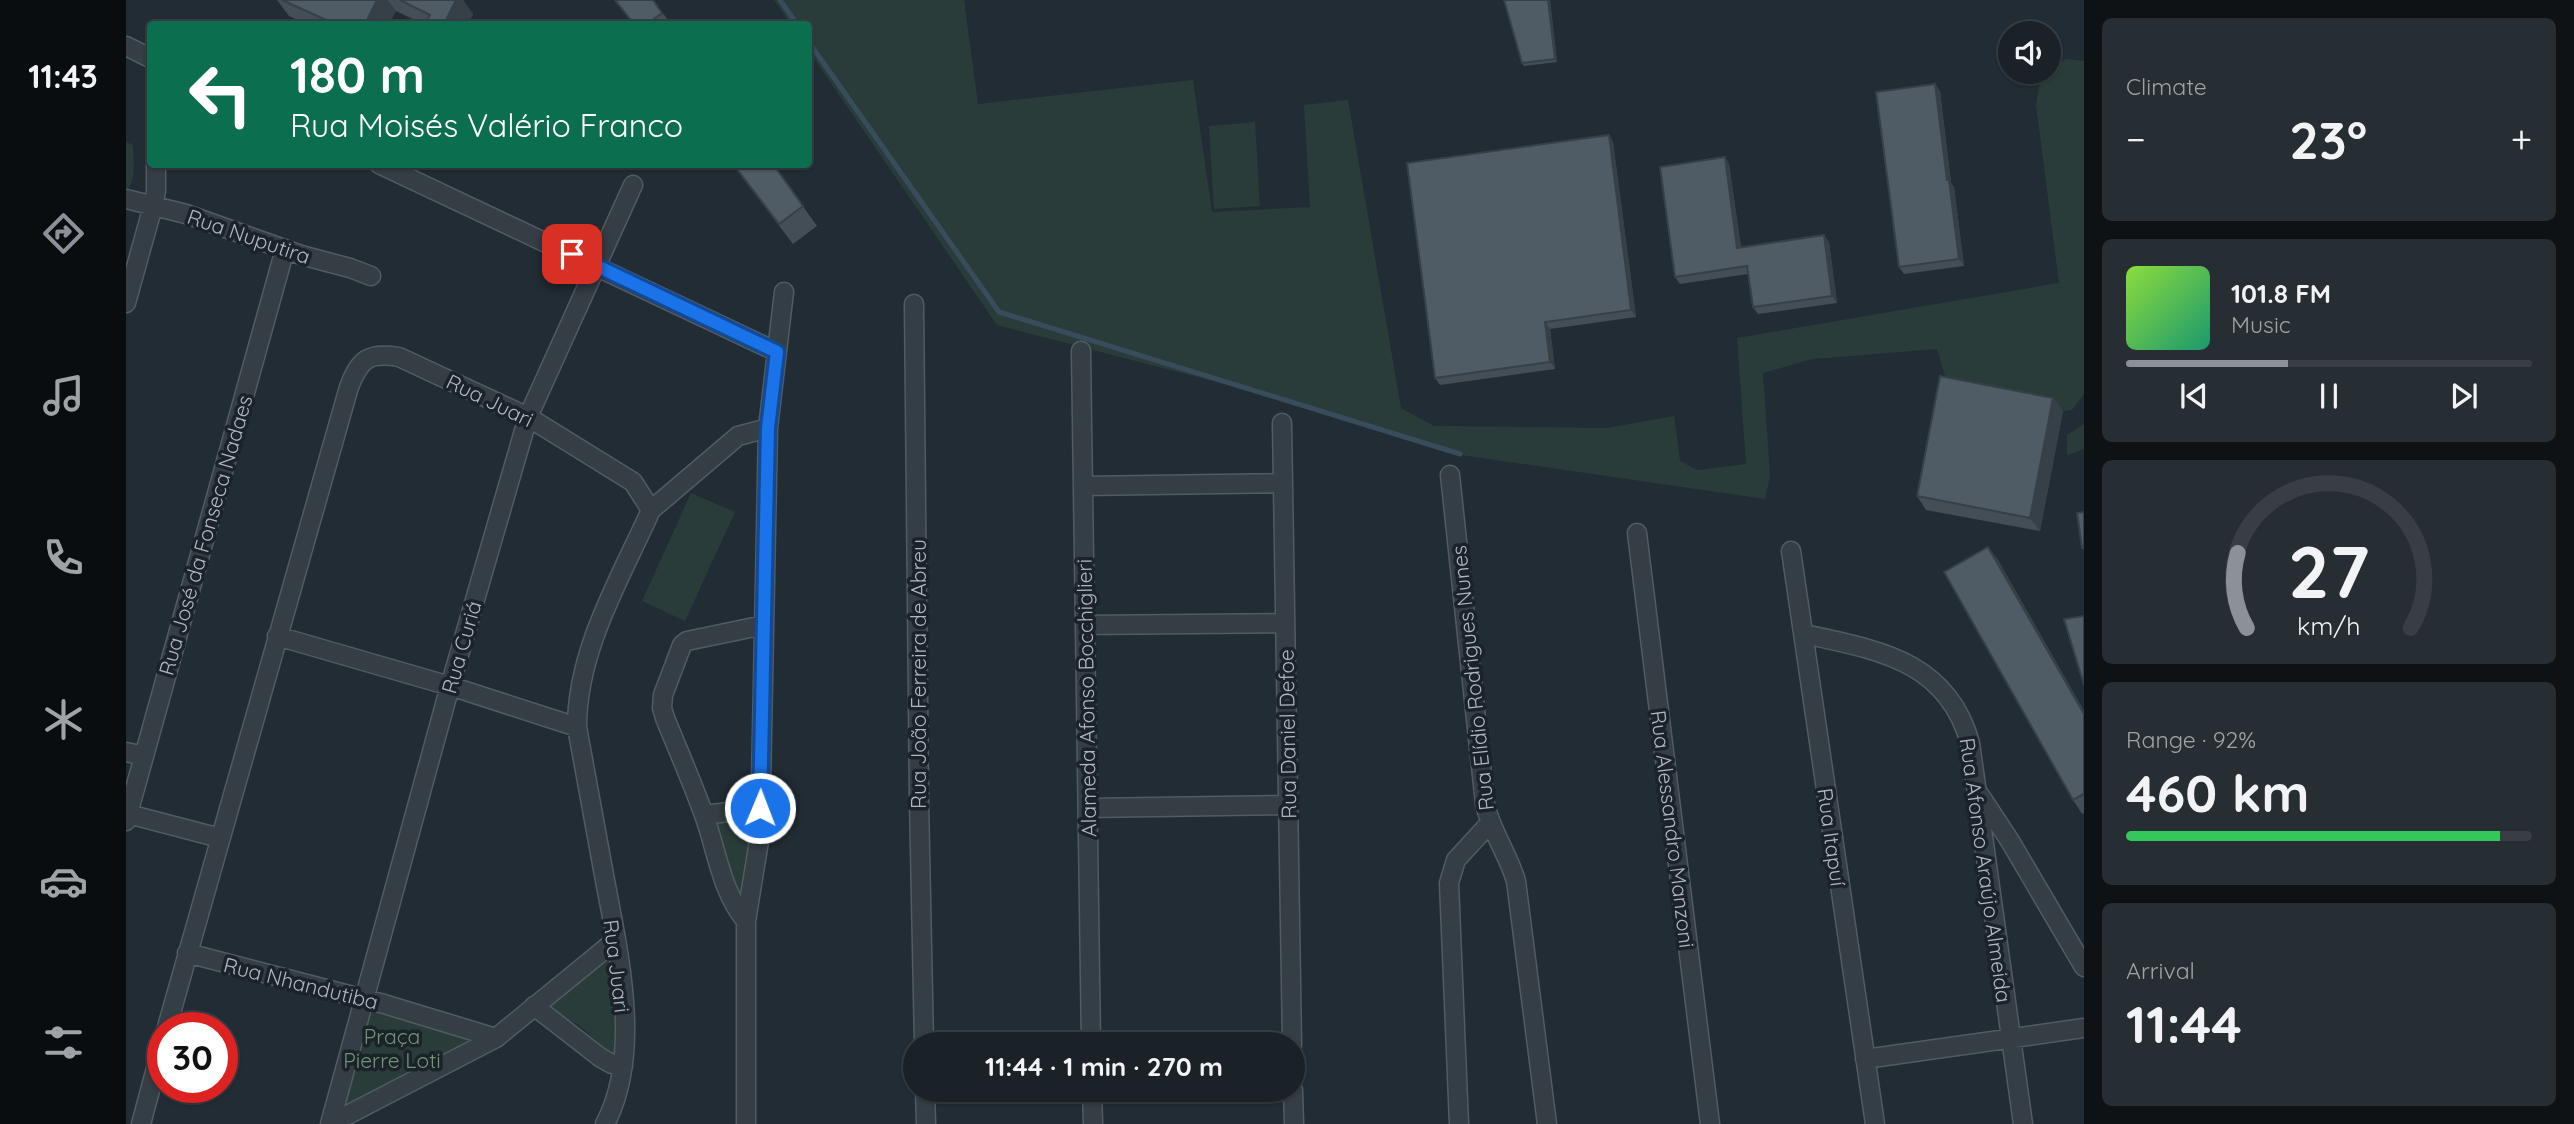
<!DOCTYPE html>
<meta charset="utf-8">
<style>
:root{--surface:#1a2127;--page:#272e33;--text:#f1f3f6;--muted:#9fa3a7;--line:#383e44;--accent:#8c9099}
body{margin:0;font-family:Quicksand,sans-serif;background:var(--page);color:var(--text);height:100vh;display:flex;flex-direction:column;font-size:26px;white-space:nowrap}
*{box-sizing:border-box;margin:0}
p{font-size:23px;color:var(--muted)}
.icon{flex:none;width:38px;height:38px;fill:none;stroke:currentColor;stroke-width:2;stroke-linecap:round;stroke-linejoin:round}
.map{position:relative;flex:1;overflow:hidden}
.side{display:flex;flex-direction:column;gap:18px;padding:18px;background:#0e1215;width:490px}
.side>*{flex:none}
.top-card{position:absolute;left:21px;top:21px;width:665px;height:147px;border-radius:7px;box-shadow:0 2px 5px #0004,0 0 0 2px var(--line);background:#0b6e4f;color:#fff;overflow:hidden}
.controls{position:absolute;left:1872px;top:21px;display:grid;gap:14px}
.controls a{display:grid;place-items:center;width:63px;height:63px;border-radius:50%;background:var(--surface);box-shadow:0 2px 5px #0004,0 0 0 2px var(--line);font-size:35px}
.speed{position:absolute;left:21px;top:1012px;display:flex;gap:14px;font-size:35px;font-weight:700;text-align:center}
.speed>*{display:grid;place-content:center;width:91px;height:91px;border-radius:50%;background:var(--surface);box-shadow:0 2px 5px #0004,0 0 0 2px var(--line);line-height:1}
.speed .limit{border:10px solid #d22;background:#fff;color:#111}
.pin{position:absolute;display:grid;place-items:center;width:60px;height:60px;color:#fff;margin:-30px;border-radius:14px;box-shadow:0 4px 10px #0006}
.me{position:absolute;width:77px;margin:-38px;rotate:1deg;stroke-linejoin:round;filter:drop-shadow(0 0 5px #0008)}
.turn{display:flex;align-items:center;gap:24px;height:147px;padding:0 28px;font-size:32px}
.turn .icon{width:91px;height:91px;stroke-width:2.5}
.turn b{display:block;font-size:49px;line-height:60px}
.big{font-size:52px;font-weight:700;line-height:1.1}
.side .widget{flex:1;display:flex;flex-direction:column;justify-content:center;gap:10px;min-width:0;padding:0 24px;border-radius:10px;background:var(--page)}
.side .dial{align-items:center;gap:0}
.dial svg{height:182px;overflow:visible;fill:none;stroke:var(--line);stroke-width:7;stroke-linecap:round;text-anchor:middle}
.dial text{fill:var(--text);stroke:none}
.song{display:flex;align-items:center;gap:21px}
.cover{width:84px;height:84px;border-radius:10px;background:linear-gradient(135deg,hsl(90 70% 55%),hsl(160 70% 35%))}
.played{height:7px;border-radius:4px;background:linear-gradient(90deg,var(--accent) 40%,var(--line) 40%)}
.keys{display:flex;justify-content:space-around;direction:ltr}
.heat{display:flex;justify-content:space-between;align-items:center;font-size:38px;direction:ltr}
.charge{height:10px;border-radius:5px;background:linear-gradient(90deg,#34c759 92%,var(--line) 0)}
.trip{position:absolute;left:777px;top:1032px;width:402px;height:70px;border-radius:35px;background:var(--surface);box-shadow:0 2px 5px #0004,0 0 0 2px var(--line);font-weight:700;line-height:70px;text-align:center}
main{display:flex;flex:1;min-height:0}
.tabs{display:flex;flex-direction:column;width:126px;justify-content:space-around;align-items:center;background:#0a0d10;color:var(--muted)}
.tabs .icon{width:49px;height:49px}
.tabs .on{color:var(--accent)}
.tabs b{font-size:32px;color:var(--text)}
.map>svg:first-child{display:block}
.green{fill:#2a3c3a}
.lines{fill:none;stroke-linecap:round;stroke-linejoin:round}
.stream{stroke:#394c5c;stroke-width:5}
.minor-casing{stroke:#525b63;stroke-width:21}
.minor{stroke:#353e45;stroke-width:18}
.wall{fill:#444e57}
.shaded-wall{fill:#374047}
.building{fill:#4f5b65;stroke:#374047;stroke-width:2}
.route-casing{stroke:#114b97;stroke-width:18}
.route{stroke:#1a73e8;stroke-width:12}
.labels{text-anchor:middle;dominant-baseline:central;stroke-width:7;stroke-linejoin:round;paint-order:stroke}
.street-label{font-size:21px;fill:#afb9c2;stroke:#1b2229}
.park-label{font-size:21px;fill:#719575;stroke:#1b2229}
</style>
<main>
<nav class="tabs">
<b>11:43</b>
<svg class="icon on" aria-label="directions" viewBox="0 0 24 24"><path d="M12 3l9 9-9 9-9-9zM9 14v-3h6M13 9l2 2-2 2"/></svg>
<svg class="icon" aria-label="music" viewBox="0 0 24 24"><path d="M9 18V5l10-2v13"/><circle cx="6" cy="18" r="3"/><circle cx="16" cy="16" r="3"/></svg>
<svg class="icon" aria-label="phone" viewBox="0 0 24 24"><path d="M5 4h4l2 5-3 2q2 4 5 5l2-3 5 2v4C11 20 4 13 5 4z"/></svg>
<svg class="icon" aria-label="climate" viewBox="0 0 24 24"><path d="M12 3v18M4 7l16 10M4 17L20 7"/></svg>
<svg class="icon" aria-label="car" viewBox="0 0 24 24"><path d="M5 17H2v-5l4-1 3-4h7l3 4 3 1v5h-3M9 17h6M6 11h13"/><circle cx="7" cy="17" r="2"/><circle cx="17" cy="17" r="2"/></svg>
<svg class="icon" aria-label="filters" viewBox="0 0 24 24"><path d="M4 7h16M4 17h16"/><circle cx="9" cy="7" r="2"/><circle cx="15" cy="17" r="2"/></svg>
</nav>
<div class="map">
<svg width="1958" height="1124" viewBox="0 0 1958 1124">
<rect width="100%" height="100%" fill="#222c34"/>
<path class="green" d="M 648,0 L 838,0 L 852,104 L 1067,80 L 1086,212 L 1184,207 L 1178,105 L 1222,100 L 1275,408 L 1308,426 L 1481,428 L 1548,416 L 1554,461 L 1571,470 L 1620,464 L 1611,338 L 1933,283 L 1910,105 L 1914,82 L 1939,59 L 1958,61 L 1958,394 L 1946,410 L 1937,411 L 1823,390 L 1811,349 L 1686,359 L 1637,373 L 1644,476 L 1639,499 L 1335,455 L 1110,387 L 871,325 L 683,51 L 682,24 L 665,24 Z
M 1129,122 L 1134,206 L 1088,209 L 1083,126 Z
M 0,142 L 7,145 C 7,159 11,182 0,191 Z
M 1958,424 L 1958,449 L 1941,455 L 1941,435 Z
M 565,493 L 609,512 L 559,621 L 516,601 Z
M 625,817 L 615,900 L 588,821 Z
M 484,952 L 490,996 L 489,1058 L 454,1026 L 417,1005 Z
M 242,1008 L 353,1041 L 215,1112 Z"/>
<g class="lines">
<path class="stream" d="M 654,0 L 671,24
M 682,41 L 873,312 L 1334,454"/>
<g class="minor-casing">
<path id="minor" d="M 0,46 L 24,58
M 253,164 L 651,352
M 0,199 L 60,214 L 175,255 L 224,268 L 245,276
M 0,303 L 27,206 L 30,191 L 30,164
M 788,304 L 793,800 L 798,1045
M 955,351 L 965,1045
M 1156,423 L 1166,1045
M 1324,475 L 1359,804 C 1365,831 1382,854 1390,881 L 1421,1124
M 957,486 L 1157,483
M 525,510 L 612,436 L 642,428
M 1511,533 L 1584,1124
M 1665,551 L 1749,1124
M 959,625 L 1159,623
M 1678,634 C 1751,650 1821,660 1844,743 L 1897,1124
M 151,636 L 324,686 L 451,727
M 0,752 L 18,756
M 1851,791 L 1884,841 L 1958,967
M 962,808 L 1162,805
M 2,814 L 94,838
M 578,815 L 634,808
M 0,821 L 159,249
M 620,921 C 595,891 591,851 578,815 C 566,782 552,750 539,718 L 536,708 L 537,695 L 556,645 L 561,641 L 638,625
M 61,953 L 258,1004 L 370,1038
M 408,1006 L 475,1058 L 486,1064 L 497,1066
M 41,1027 L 223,387 C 234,359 242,352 273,357 L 402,417 L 507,482 L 525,510 C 494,579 451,650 451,727 C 460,777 469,826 478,875 C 492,951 517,1052 479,1124
M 1739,1059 L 1958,1028
M 799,1090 L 800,1124
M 966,1090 L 967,1124
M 1167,1090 L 1168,1124
M 15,1124 L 37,1042
M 204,1124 L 324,686 L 402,417 L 507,185
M 204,1124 L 370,1038 L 490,940
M 620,1124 L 620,921 L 634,835 L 642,428 L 658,292
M 1333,1124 L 1323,883 L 1330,860 L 1363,824"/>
</g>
<use href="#minor" class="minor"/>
</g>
<path class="wall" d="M 151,0 L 337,0 L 347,14 L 342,24 L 297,24 L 270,11 L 263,24 L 180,24 L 163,16 Z
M 488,0 L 527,0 L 545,24 L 507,24 Z
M 1378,0 L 1424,0 L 1431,62 L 1398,66 L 1396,63 Z
M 1809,84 L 1814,91 L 1825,183 L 1828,187 L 1838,266 L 1778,274 L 1773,267 Z
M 1483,135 L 1487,142 L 1510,317 L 1424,329 L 1429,369 L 1314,385 L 1309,378 Z
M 1599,157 L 1603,164 L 1615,247 L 1703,242 L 1711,303 L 1632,314 L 1627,307 L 1622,274 L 1554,284 L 1549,277 Z
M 606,164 L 647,164 L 691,226 L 667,244 Z
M 1927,398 L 1937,411 L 1914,531 L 1800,510 L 1791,496 Z
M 1862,547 L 1872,560 L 1958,711 L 1958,813 L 1956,814 L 1947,800 Z"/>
<path class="shaded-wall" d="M 251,0 L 262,0 L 270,11 L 263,24 L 239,24 Z
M 330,0 L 337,0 L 347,14 L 342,24 L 318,24 Z
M 1422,0 L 1424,0 L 1431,62 L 1429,59 Z
M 1809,84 L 1814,91 L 1825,183 L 1828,187 L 1838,266 L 1833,259 L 1821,180 Z
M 1483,135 L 1487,142 L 1510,317 L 1505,310 Z
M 1599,157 L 1603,164 L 1616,255 L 1611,248 Z
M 1698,235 L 1703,242 L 1711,303 L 1706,296 Z
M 1419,322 L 1424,329 L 1429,369 L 1424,362 Z
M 1927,398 L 1937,411 L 1914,531 L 1904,518 Z
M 1862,547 L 1872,560 L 1958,711 L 1958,714 Z"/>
<path class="building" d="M 156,0 L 251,0 L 239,24 L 209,24 Z
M 274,0 L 330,0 L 318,24 L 299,24 L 304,15 Z
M 489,0 L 527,0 L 536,13 L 521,24 L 508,24 Z
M 1378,0 L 1422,0 L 1429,59 L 1396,63 Z
M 1809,84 L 1821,180 L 1823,180 L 1833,259 L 1773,267 L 1750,92 Z
M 1483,135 L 1505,310 L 1419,322 L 1424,362 L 1309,378 L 1281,163 Z
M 1599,157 L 1611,248 L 1698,235 L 1706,296 L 1627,307 L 1621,266 L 1549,277 L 1534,167 Z
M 607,164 L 647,164 L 677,206 L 653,224 Z
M 1814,376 L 1927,398 L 1904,518 L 1791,496 Z
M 1958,512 L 1958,548 L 1956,548 L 1951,513 Z
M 1862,547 L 1958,714 L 1958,794 L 1947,800 L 1818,572 Z
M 1958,616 L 1958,685 L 1938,619 Z"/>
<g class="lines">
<g class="route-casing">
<path id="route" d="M 446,254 L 651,352 L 642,428 L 634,808"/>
</g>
<use href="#route" class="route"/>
</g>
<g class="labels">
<g class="street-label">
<text transform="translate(123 236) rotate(19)">Rua Nuputira</text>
<text transform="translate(364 400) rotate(26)">Rua Juari</text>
<text transform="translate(79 535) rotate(-74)">Rua José da Fonseca Nadaes</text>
<text transform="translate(335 647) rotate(-74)">Rua Curiá</text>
<text transform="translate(792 674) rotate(-90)">Rua João Ferreira de Abreu</text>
<text transform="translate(1346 678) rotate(-96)">Rua Elídio Rodrigues Nunes</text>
<text transform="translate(960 698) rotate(-91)">Alameda Afonso Bocchiglieri</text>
<text transform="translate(1161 734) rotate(-91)">Rua Daniel Defoe</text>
<text transform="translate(1547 829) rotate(83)">Rua Alessandro Manzoni</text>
<text transform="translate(1706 837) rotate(82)">Rua Itapuí</text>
<text transform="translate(1860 870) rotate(82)">Rua Afonso Araújo Almeida</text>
<text transform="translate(491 966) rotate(83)">Rua Juari</text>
<text transform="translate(175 983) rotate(14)">Rua Nhandutiba</text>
</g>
<g class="park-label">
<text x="266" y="1036">Praça<tspan x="266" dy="24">Pierre Loti</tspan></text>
</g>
</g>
</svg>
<div class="controls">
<a><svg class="icon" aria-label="sound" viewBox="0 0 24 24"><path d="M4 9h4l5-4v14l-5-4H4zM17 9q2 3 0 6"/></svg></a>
</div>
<div class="speed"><div class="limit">30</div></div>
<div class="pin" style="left:446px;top:254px;background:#d93025"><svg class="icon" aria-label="arrive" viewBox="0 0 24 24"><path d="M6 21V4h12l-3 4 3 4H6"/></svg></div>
<svg class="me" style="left:634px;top:808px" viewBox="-20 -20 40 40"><circle r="17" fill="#1a73e8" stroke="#fff" stroke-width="3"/><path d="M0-11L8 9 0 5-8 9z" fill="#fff"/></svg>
<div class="trip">11:44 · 1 min · 270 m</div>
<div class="top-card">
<div class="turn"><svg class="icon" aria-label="left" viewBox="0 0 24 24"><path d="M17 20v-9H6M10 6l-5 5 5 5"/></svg><div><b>180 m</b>Rua Moisés Valério Franco</div></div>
</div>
</div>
<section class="side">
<div class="widget"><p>Climate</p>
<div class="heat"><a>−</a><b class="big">23°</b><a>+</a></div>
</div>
<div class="widget">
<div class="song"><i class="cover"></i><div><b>101.8 FM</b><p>Music</p></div></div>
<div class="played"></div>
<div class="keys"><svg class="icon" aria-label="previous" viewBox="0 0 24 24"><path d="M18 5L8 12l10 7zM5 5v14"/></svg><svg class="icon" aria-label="pause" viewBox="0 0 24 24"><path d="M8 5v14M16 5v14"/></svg><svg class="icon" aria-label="next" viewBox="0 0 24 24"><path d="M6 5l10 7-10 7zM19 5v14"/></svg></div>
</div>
<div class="widget dial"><svg viewBox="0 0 100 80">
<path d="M14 69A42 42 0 1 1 86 69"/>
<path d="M14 69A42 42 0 0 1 10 36" stroke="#8c9099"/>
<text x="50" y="56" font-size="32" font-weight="700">27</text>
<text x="50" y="72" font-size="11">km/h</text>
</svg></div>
<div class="widget"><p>Range · 92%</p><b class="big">460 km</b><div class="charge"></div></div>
<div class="widget"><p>Arrival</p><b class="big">11:44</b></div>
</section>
</main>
